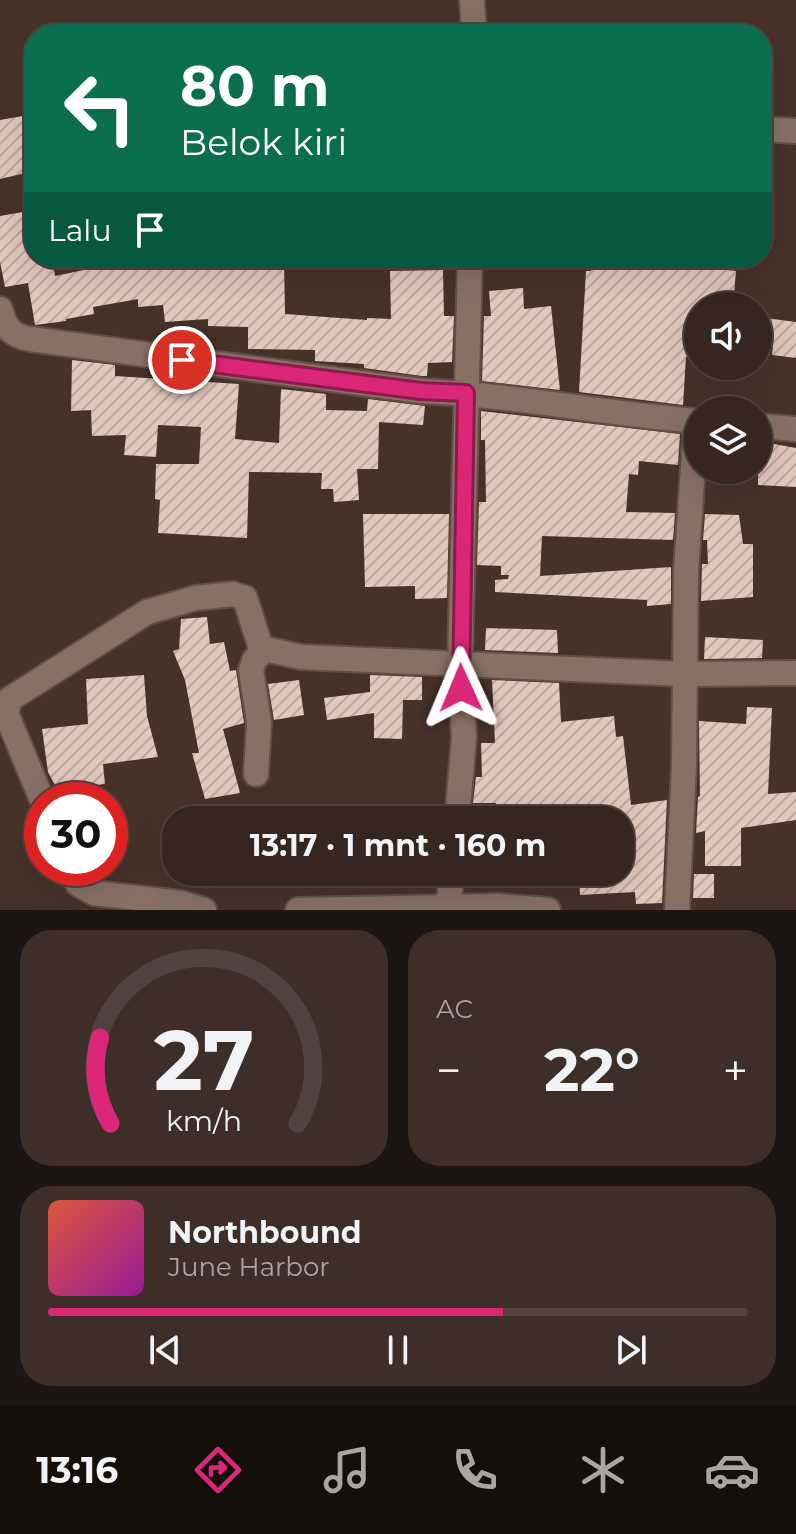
<!DOCTYPE html>
<html lang="id">
<meta charset="utf-8">
<style>
:root{--surface:#35261f;--page:#3d2e28;--text:#f1f3f6;--muted:#aaa5a4;--line:#4f433d;--accent:#db2777}
body{margin:0;font-family:Montserrat,sans-serif;background:var(--page);color:var(--text);height:100vh;display:flex;flex-direction:column;font-size:30px;white-space:nowrap}
*{box-sizing:border-box;margin:0}
p{font-size:26px;color:var(--muted)}
.icon{flex:none;width:44px;height:44px;fill:none;stroke:currentColor;stroke-width:2;stroke-linecap:round;stroke-linejoin:round}
.map{position:relative;height:910px;overflow:hidden}
.sheet{display:flex;flex-direction:column;gap:20px;padding:20px;background:#1d1511;flex:1}
.sheet>*{flex:none}
.banner{position:absolute;left:24px;top:24px;width:748px;height:244px;border-radius:32px;box-shadow:0 8px 32px #0002,0 0 0 2px var(--line);background:#0b6e4f;color:#fff;overflow:hidden}
.controls{position:absolute;left:684px;top:292px;display:grid;gap:16px}
.controls a{display:grid;place-items:center;width:88px;height:88px;border-radius:50%;background:var(--surface);box-shadow:0 8px 32px #0002,0 0 0 2px var(--line);font-size:40px}
.speed{position:absolute;left:24px;top:782px;display:flex;gap:16px;font-size:40px;font-weight:700;text-align:center}
.speed>*{display:grid;place-content:center;width:104px;height:104px;border-radius:50%;background:var(--surface);box-shadow:0 8px 32px #0002,0 0 0 2px var(--line);line-height:1}
.speed .limit{border:12px solid #d22;background:#fff;color:#111}
.pin{position:absolute;display:grid;place-items:center;width:68px;height:68px;color:#fff;margin:-34px;border:4px solid #fff;border-radius:50%;box-shadow:0 2px 8px #0007}
.me{position:absolute;width:88px;margin:-44px;rotate:359deg;stroke-linejoin:round;filter:drop-shadow(0 0 6px #0008)}
.turn{display:flex;align-items:center;gap:28px;height:168px;padding:0 24px;font-size:36px}
.turn .icon{width:104px;height:104px;stroke-width:2.5}
.turn b{display:block;font-size:56px;line-height:68px}
.then{display:flex;align-items:center;height:76px;padding:0 24px;background:#0003;gap:16px;font-size:30px}
.big{font-size:60px;font-weight:700;line-height:1.1}
.sheet .widget{flex:1;display:flex;flex-direction:column;justify-content:center;gap:12px;min-width:0;padding:0 28px;border-radius:32px;background:var(--page)}
.sheet .dial{align-items:center;gap:0}
.dial svg{height:208px;overflow:visible;fill:none;stroke:var(--line);stroke-width:7;stroke-linecap:round;text-anchor:middle}
.dial text{fill:var(--text);stroke:none}
.song{display:flex;align-items:center;gap:24px}
.cover{width:96px;height:96px;border-radius:12px;background:linear-gradient(135deg,hsl(10 70% 55%),hsl(300 70% 35%))}
.played{height:8px;border-radius:4px;background:linear-gradient(90deg,var(--accent) 65%,var(--line) 65%)}
.keys{display:flex;justify-content:space-around;direction:ltr}
.heat{display:flex;justify-content:space-between;align-items:center;font-size:44px;direction:ltr}
.sheet .tiles{flex:1;display:grid;gap:20px;grid-template-columns:1fr 1fr}
.widget:last-child{grid-column:span 2}
.trip{position:absolute;left:162px;top:806px;width:472px;height:80px;border-radius:32px;background:var(--surface);box-shadow:0 8px 32px #0002,0 0 0 2px var(--line);font-weight:700;line-height:80px;text-align:center}
.tab-bar{display:flex;height:128px;justify-content:space-around;align-items:center;background:#150f0c;color:var(--muted)}
.tab-bar .icon{width:56px;height:56px}
.tab-bar .current{color:var(--accent)}
.tab-bar b{font-size:36px;color:var(--text)}
.map>svg:first-child{display:block}
.building{fill:url(#building-hatch)}
.lines{fill:none;stroke-linecap:round;stroke-linejoin:round}
.street-casing{stroke:#624f48;stroke-width:28}
.street{stroke:#887065;stroke-width:24}
.route-casing{stroke:#8e194d;stroke-width:20}
.route{stroke:#db2777;stroke-width:14}
</style>
<div class="map">
<svg width="796" height="910" viewBox="0 0 796 910">
<defs>
<pattern id="building-hatch" width="6" height="6" patternUnits="userSpaceOnUse" patternTransform="scale(2)"><rect width="6" height="6" fill="#e3c8bc"/><path d="M-1 1l2-2M0 6l6-6M5 7l2-2" fill="none" stroke="#bca69d"/></pattern>
</defs>
<rect width="100%" height="100%" fill="#473229"/>
<path class="building" d="M 34,114 L 34,171 L 0,179 L 0,120 Z
M 34,210 L 34,258 L 52,258 L 55,276 L 142,258 L 284,258 L 285,314 L 367,320 L 367,318 L 391,319 L 390,271 L 443,270 L 444,316 L 454,316 L 452,362 L 428,363 L 427,376 L 422,376 L 364,368 L 364,364 L 315,361 L 315,350 L 248,349 L 248,327 L 208,326 L 208,319 L 165,322 L 163,305 L 138,307 L 138,299 L 93,307 L 94,314 L 66,319 L 66,321 L 35,325 L 28,283 L 5,287 L 0,262 L 0,216 Z
M 592,258 L 657,258 L 657,263 L 736,271 L 733,306 L 698,306 L 698,358 L 686,357 L 683,405 L 579,392 L 586,271 L 591,271 Z
M 523,288 L 524,309 L 551,306 L 560,390 L 482,381 L 484,316 L 491,316 L 489,291 Z
M 758,317 L 796,322 L 796,358 L 772,355 L 773,347 L 758,346 Z
M 72,360 L 115,365 L 115,376 L 239,384 L 235,439 L 279,443 L 281,389 L 326,394 L 326,410 L 367,411 L 368,399 L 425,406 L 423,425 L 379,422 L 378,469 L 357,469 L 359,500 L 334,502 L 333,489 L 321,489 L 322,473 L 249,472 L 247,538 L 158,533 L 160,500 L 155,499 L 156,464 L 199,464 L 201,427 L 158,425 L 156,457 L 124,455 L 126,435 L 92,436 L 91,410 L 71,411 Z
M 481,411 L 680,434 L 678,465 L 639,461 L 638,475 L 629,474 L 626,512 L 675,513 L 673,540 L 542,536 L 540,576 L 671,567 L 671,604 L 647,606 L 647,600 L 495,592 L 495,580 L 508,579 L 509,575 L 501,575 L 501,566 L 477,565 L 479,502 L 486,502 L 485,440 L 481,440 Z
M 758,441 L 796,448 L 796,487 L 758,485 Z
M 363,514 L 449,514 L 447,598 L 415,599 L 415,586 L 365,587 Z
M 705,514 L 739,515 L 743,544 L 753,544 L 753,597 L 701,601 L 702,564 L 708,564 L 707,540 L 703,540 Z
M 207,617 L 210,644 L 224,642 L 230,671 L 236,670 L 244,723 L 223,729 L 240,793 L 205,799 L 192,753 L 199,753 L 185,680 L 173,651 L 179,649 L 181,619 Z
M 486,628 L 557,630 L 558,653 L 485,650 Z
M 705,637 L 763,640 L 762,658 L 704,659 Z
M 144,675 L 147,716 L 158,757 L 103,764 L 105,784 L 57,789 L 48,772 L 42,729 L 88,724 L 86,679 Z
M 370,675 L 422,677 L 422,700 L 403,700 L 402,739 L 374,738 L 374,713 L 327,720 L 324,698 L 370,692 Z
M 299,680 L 304,715 L 274,720 L 268,684 Z
M 492,680 L 559,683 L 561,722 L 614,716 L 616,737 L 623,736 L 631,805 L 667,800 L 662,903 L 636,904 L 635,892 L 580,895 L 579,872 L 620,872 L 620,820 L 497,820 L 496,803 L 473,803 L 476,777 L 482,777 L 481,743 L 495,743 Z
M 747,707 L 772,708 L 768,794 L 796,792 L 796,820 L 741,828 L 741,866 L 705,866 L 705,831 L 696,833 L 698,797 L 700,796 L 699,721 L 746,724 Z
M 694,874 L 714,874 L 714,898 L 693,898 Z"/>
<g class="lines">
<g class="street-casing">
<path id="street" d="M 472,0 L 474,34
M 762,129 L 796,131
M 0,309 C 5,327 11,336 30,339 L 421,391 C 514,395 605,414 698,421
M 758,426 L 796,429
M 256,774 L 259,722 L 251,670 L 255,659 L 265,649
M 42,800 L 6,713 L 10,699 L 147,612 L 196,598 L 233,594 L 245,598 L 260,645 L 265,649 L 301,657 L 686,674 L 796,673
M 457,820 L 464,738 L 460,663 L 470,258
M 70,868 L 78,884 L 94,893 L 181,903 L 204,910
M 448,909 L 452,872
M 298,910 L 498,906 L 548,910
M 677,910 L 684,766 L 686,572 L 696,421"/>
</g>
<use href="#street" class="street"/>
</g>
<g class="lines">
<g class="route-casing">
<path id="route" d="M 182,360 L 421,391 L 466,393 L 461,688"/>
</g>
<use href="#route" class="route"/>
</g>
</svg>
<div class="controls">
<a><svg class="icon" aria-label="sound" viewBox="0 0 24 24"><path d="M4 9h4l5-4v14l-5-4H4zM17 9q2 3 0 6"/></svg></a>
<a><svg class="icon" aria-label="layers" viewBox="0 0 24 24"><path d="M12 4l9 5-9 5-9-5zM3 14l9 5 9-5"/></svg></a>
</div>
<div class="speed"><div class="limit">30</div></div>
<div class="pin" style="left:182px;top:360px;background:#d93025"><svg class="icon" aria-label="arrive" viewBox="0 0 24 24"><path d="M6 21V4h12l-3 4 3 4H6"/></svg></div>
<svg class="me" style="left:461px;top:688px" viewBox="-20 -20 40 40"><path d="M0-17L14 15 0 8-14 15z" fill="#db2777" stroke="#fff" stroke-width="4"/></svg>
<div class="trip">13:17 · 1 mnt · 160 m</div>
<div class="banner">
<div class="turn"><svg class="icon" aria-label="left" viewBox="0 0 24 24"><path d="M17 20v-9H6M10 6l-5 5 5 5"/></svg><div><b>80 m</b>Belok kiri</div></div>
<div class="then">Lalu<svg class="icon" aria-label="arrive" viewBox="0 0 24 24"><path d="M6 21V4h12l-3 4 3 4H6"/></svg></div>
</div>
</div>
<section class="sheet">
<div class="tiles">
<div class="widget dial"><svg viewBox="0 0 100 80">
<path d="M14 69A42 42 0 1 1 86 69"/>
<path d="M14 69A42 42 0 0 1 10 36" stroke="#db2777"/>
<text x="50" y="56" font-size="32" font-weight="700">27</text>
<text x="50" y="72" font-size="11">km/h</text>
</svg></div>
<div class="widget"><p>AC</p>
<div class="heat"><a>−</a><b class="big">22°</b><a>+</a></div>
</div>
<div class="widget">
<div class="song"><i class="cover"></i><div><b>Northbound</b><p>June Harbor</p></div></div>
<div class="played"></div>
<div class="keys"><svg class="icon" aria-label="previous" viewBox="0 0 24 24"><path d="M18 5L8 12l10 7zM5 5v14"/></svg><svg class="icon" aria-label="pause" viewBox="0 0 24 24"><path d="M8 5v14M16 5v14"/></svg><svg class="icon" aria-label="next" viewBox="0 0 24 24"><path d="M6 5l10 7-10 7zM19 5v14"/></svg></div>
</div>
</div>
</section>
<nav class="tab-bar">
<b>13:16</b>
<svg class="icon current" aria-label="directions" viewBox="0 0 24 24"><path d="M12 3l9 9-9 9-9-9zM9 14v-3h6M13 9l2 2-2 2"/></svg>
<svg class="icon" aria-label="music" viewBox="0 0 24 24"><path d="M9 18V5l10-2v13"/><circle cx="6" cy="18" r="3"/><circle cx="16" cy="16" r="3"/></svg>
<svg class="icon" aria-label="phone" viewBox="0 0 24 24"><path d="M5 4h4l2 5-3 2q2 4 5 5l2-3 5 2v4C11 20 4 13 5 4z"/></svg>
<svg class="icon" aria-label="climate" viewBox="0 0 24 24"><path d="M12 3v18M4 7l16 10M4 17L20 7"/></svg>
<svg class="icon" aria-label="car" viewBox="0 0 24 24"><path d="M5 17H2v-5l4-1 3-4h7l3 4 3 1v5h-3M9 17h6M6 11h13"/><circle cx="7" cy="17" r="2"/><circle cx="17" cy="17" r="2"/></svg>
</nav>
